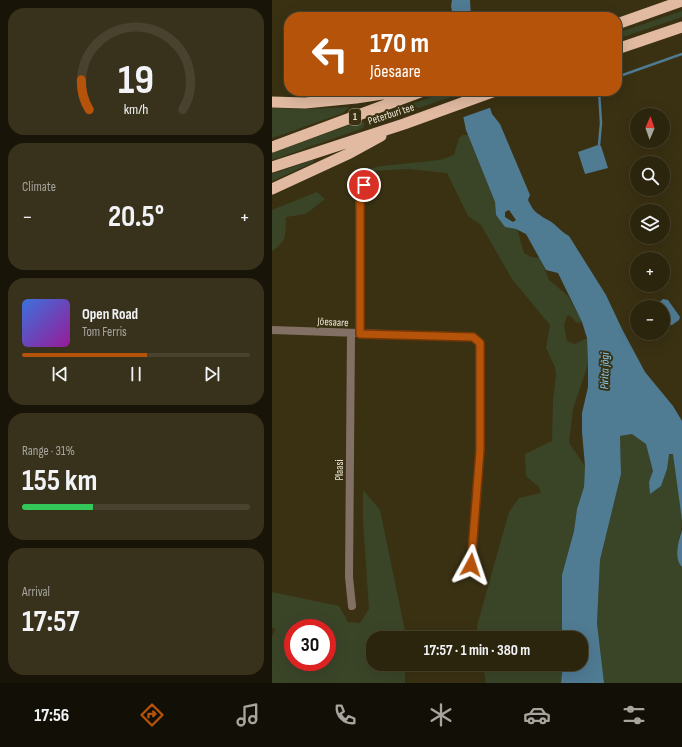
<!DOCTYPE html>
<meta charset="utf-8">
<style>
:root{--surface:#2c250e;--page:#38311c;--text:#f1f3f6;--muted:#a6a59e;--line:#48422e;--accent:#b45309}
body{margin:0;font-family:"Sofia Sans Condensed",sans-serif;background:var(--page);color:var(--text);height:100vh;display:flex;flex-direction:column;font-size:15px;white-space:nowrap}
*{box-sizing:border-box;margin:0}
p{font-size:13px;color:var(--muted)}
.icon{flex:none;width:22px;height:22px;fill:none;stroke:currentColor;stroke-width:2;stroke-linecap:round;stroke-linejoin:round}
.map{position:relative;flex:1;overflow:hidden}
.panel{display:flex;flex-direction:column;gap:8px;padding:8px;background:#181408;width:272px}
.panel>*{flex:none}
.hud{position:absolute;left:12px;top:12px;width:338px;height:84px;border-radius:16px;box-shadow:0 4px 16px #0002,0 0 0 1px var(--line);background:#b45309;color:#fff;overflow:hidden}
.needle{width:26px;rotate:2deg}
.buttons{position:absolute;left:358px;top:108px;display:grid;gap:8px}
.buttons a{display:grid;place-items:center;width:40px;height:40px;border-radius:50%;background:var(--surface);box-shadow:0 4px 16px #0002,0 0 0 1px var(--line);font-size:20px}
.speed{position:absolute;left:12px;top:619px;display:flex;gap:8px;font-size:20px;font-weight:700;text-align:center}
.speed>*{display:grid;place-content:center;width:52px;height:52px;border-radius:50%;background:var(--surface);box-shadow:0 4px 16px #0002,0 0 0 1px var(--line);line-height:1}
.speed .limit{border:6px solid #d22;background:#fff;color:#111}
.pin{position:absolute;display:grid;place-items:center;width:34px;height:34px;color:#fff;margin:-17px;border:2px solid #fff;border-radius:50%;box-shadow:0 1px 4px #0007}
.me{position:absolute;width:44px;margin:-22px;rotate:5deg;stroke-linejoin:round;filter:drop-shadow(0 0 3px #0008)}
.turn{display:flex;align-items:center;gap:14px;height:84px;padding:0 20px;font-size:18px}
.turn .icon{width:52px;height:52px;stroke-width:2.5}
.turn b{display:block;font-size:28px;line-height:34px}
.big{font-size:30px;font-weight:700;line-height:1.1}
.panel .tile{flex:1;display:flex;flex-direction:column;justify-content:center;gap:6px;min-width:0;padding:0 14px;border-radius:16px;background:var(--page)}
.panel .dial{align-items:center;gap:0}
.dial svg{height:104px;overflow:visible;fill:none;stroke:var(--line);stroke-width:7;stroke-linecap:round;text-anchor:middle}
.dial text{fill:var(--text);stroke:none}
.song{display:flex;align-items:center;gap:12px}
.cover{width:48px;height:48px;border-radius:6px;background:linear-gradient(135deg,hsl(220 70% 55%),hsl(300 70% 35%))}
.played{height:4px;border-radius:2px;background:linear-gradient(90deg,var(--accent) 55%,var(--line) 55%)}
.keys{display:flex;justify-content:space-around;direction:ltr}
.heat{display:flex;justify-content:space-between;align-items:center;font-size:22px;direction:ltr}
.charge{height:6px;border-radius:3px;background:linear-gradient(90deg,#34c759 31%,var(--line) 0)}
.trip{position:absolute;left:94px;top:631px;width:222px;height:40px;border-radius:16px;background:var(--surface);box-shadow:0 4px 16px #0002,0 0 0 1px var(--line);font-weight:700;line-height:40px;text-align:center}
.dock{display:flex;height:64px;justify-content:space-around;align-items:center;background:#120f06;color:var(--muted)}
.dock .icon{width:28px;height:28px}
.dock .current{color:var(--accent)}
.dock b{font-size:18px;color:var(--text)}
main{display:flex;flex:1;min-height:0}
.map>svg:first-child{display:block}
.green{fill:#3a4528;fill-rule:evenodd}
.water{fill:#4f7b93;fill-rule:evenodd}
.pier{fill:#3a3113}
.lines{fill:none;stroke-linecap:round;stroke-linejoin:round}
.stream{stroke:#4f7b93;stroke-width:2.5}
.minor{stroke:#827065;stroke-width:8}
.trunk{stroke:#e1baa1;stroke-width:11}
.route-casing{stroke:#753606;stroke-width:10}
.route{stroke:#b45309;stroke-width:7}
.labels{text-anchor:middle;dominant-baseline:central;stroke-width:4;stroke-linejoin:round;paint-order:stroke}
.shield{fill:#3a3113;stroke:#b5af9a;stroke-width:1}
.shield-label{font-size:10px;font-weight:bold;fill:#eae5d4}
.street-label{font-size:11px;fill:#eae5d4;stroke:#3a3113}
.water-label{font-size:12px;font-style:italic;fill:#83cbf2;stroke:#3a3113}
</style>
<main>
<section class="panel">
<div class="tile dial"><svg viewBox="0 0 100 80">
<path d="M14 69A42 42 0 1 1 86 69"/>
<path d="M14 69A42 42 0 0 1 8 46" stroke="#b45309"/>
<text x="50" y="56" font-size="32" font-weight="700">19</text>
<text x="50" y="72" font-size="11">km/h</text>
</svg></div>
<div class="tile"><p>Climate</p>
<div class="heat"><a>−</a><b class="big">20.5°</b><a>+</a></div>
</div>
<div class="tile">
<div class="song"><i class="cover"></i><div><b>Open Road</b><p>Tom Ferris</p></div></div>
<div class="played"></div>
<div class="keys"><svg class="icon" aria-label="previous" viewBox="0 0 24 24"><path d="M18 5L8 12l10 7zM5 5v14"/></svg><svg class="icon" aria-label="pause" viewBox="0 0 24 24"><path d="M8 5v14M16 5v14"/></svg><svg class="icon" aria-label="next" viewBox="0 0 24 24"><path d="M6 5l10 7-10 7zM19 5v14"/></svg></div>
</div>
<div class="tile"><p>Range · 31%</p><b class="big">155 km</b><div class="charge"></div></div>
<div class="tile"><p>Arrival</p><b class="big">17:57</b></div>
</section>
<div class="map">
<svg width="410" height="683" viewBox="0 0 410 683">
<rect width="100%" height="100%" fill="#3a3113"/>
<path class="green" d="M 410,11 L 410,17 L 345,39 L 345,33 Z
M 177,91 L 196,91 L 147,108 L 137,105 Z
M 77,107 L 71,113 L 0,138 L 0,108 L 35,109 Z
M 86,122 L 91,122 L 93,124 L 91,128 L 0,160 L 0,153 Z
M 191,135 L 196,135 L 223,202 L 224,215 L 233,227 L 244,229 L 246,232 L 252,253 L 259,257 L 268,258 L 277,280 L 296,296 L 310,322 L 305,323 L 297,315 L 295,316 L 292,325 L 295,341 L 303,344 L 315,338 L 316,364 L 301,409 L 297,443 L 313,466 L 312,487 L 305,509 L 302,531 L 290,575 L 290,638 L 207,638 L 205,626 L 237,512 L 247,498 L 269,493 L 267,487 L 254,476 L 253,454 L 280,441 L 281,400 L 284,375 L 283,367 L 274,348 L 278,325 L 240,279 L 209,225 L 196,216 L 175,173 L 137,169 L 100,171 L 97,169 L 110,166 L 168,160 L 182,155 L 187,138 Z
M 41,160 L 42,162 L 0,181 L 0,174 Z
M 45,192 L 53,199 L 34,214 L 14,217 C 13,234 16,241 0,251 L 0,210 Z
M 402,427 L 410,520 C 410,534 400,557 410,567 L 410,683 L 332,683 L 325,623 L 328,560 L 349,474 L 348,436 Z
M 91,490 L 108,510 L 133,631 L 133,638 L 101,638 L 101,664 L 133,664 L 133,683 L 0,683 L 0,637 L 3,630 L 0,627 L 0,592 L 67,606 L 76,622 L 88,623 L 97,609 L 91,520 ZM 21,628 L 55,628 L 55,662 L 21,662 Z
M 211,664 L 291,664 L 289,683 L 214,683 Z"/>
<path class="water" d="M 180,0 L 198,0 L 199,17 L 181,17 L 179,6 Z
M 186,91 L 213,91 L 220,114 L 228,124 L 258,195 L 256,200 C 259,206 262,212 268,215 C 272,219 278,220 282,224 C 287,228 291,233 297,236 L 334,295 L 350,329 L 373,372 L 401,406 L 410,421 L 410,520 L 401,454 L 397,454 L 395,469 L 389,486 L 378,494 L 377,482 L 381,471 L 374,444 L 360,434 L 348,436 L 349,474 L 328,560 L 325,623 L 332,683 L 289,683 L 291,664 L 309,664 L 309,638 L 290,638 L 290,575 L 302,531 L 305,509 L 312,487 L 313,466 L 310,432 L 310,413 L 316,387 L 316,364 L 315,338 L 310,322 L 286,273 L 274,270 L 254,234 L 244,229 L 233,227 L 224,215 L 223,202 L 194,130 ZM 237,210 L 244,220 L 241,222 L 233,217 L 233,212 Z
M 326,145 L 329,146 L 336,168 L 313,174 L 306,152 Z
M 391,299 L 396,300 L 408,317 L 407,320 L 400,325 L 398,325 L 391,316 L 391,307 L 382,307 Z
M 410,530 L 410,567 C 401,558 407,540 410,530 Z"/>
<path class="pier" d="M 184,91 L 215,91 L 220,107 L 189,118 Z"/>
<g class="lines">
<path class="stream" d="M 345,77 L 410,54
M 327,91 L 329,123 L 327,145"/>
<path class="minor" d="M 0,330 L 201,337 C 206,340 208,342 209,348 L 208,450 L 199,565
M 79,334 L 77,577 L 80,606
M 88,334 L 88,201 L 92,185"/>
<path class="trunk" d="M 345,24 L 410,1
M 345,49 L 410,27
M 0,102 L 33,103 L 84,98 L 130,91
M 0,147 L 151,91
M 0,167 L 132,124 L 223,91
M 0,189 L 78,153 L 109,136"/>
</g>
<g class="lines">
<g class="route-casing">
<path id="route" d="M 92,185 L 88,202 L 88,334 L 201,337 L 208,343 L 208,450 L 199,565"/>
</g>
<use href="#route" class="route"/>
</g>
<g class="labels">
<rect class="shield" x="77" y="109" width="12" height="16" rx="3"/>
<g class="shield-label">
<text x="83" y="117">1</text>
</g>
<g class="street-label">
<text transform="translate(119 114) rotate(-18)">Peterburi tee</text>
<text transform="translate(61 322) rotate(3)">Jõesaare</text>
<text transform="translate(67 470) rotate(-90)">Plaasi</text>
</g>
<g class="water-label">
<text transform="translate(333 371) rotate(-89)">Pirita jõgi</text>
</g>
</g>
</svg>
<div class="buttons">
<a><svg class="needle" viewBox="-14 -14 28 28"><path d="M0-13l5 13h-10z" fill="#e53935"/><path d="M0 13l5-13h-10z" fill="#a6a59e"/></svg></a>
<a><svg class="icon" aria-label="search" viewBox="0 0 24 24"><circle cx="10" cy="10" r="6"/><path d="M15 15l6 6"/></svg></a>
<a><svg class="icon" aria-label="layers" viewBox="0 0 24 24"><path d="M12 4l9 5-9 5-9-5zM3 14l9 5 9-5"/></svg></a>
<a>+</a>
<a>−</a>
</div>
<div class="speed"><div class="limit">30</div></div>
<div class="pin" style="left:92px;top:185px;background:#d93025"><svg class="icon" aria-label="arrive" viewBox="0 0 24 24"><path d="M6 21V4h12l-3 4 3 4H6"/></svg></div>
<svg class="me" style="left:199px;top:565px" viewBox="-20 -20 40 40"><path d="M0-17L14 15 0 8-14 15z" fill="#b45309" stroke="#fff" stroke-width="4"/></svg>
<div class="trip">17:57 · 1 min · 380 m</div>
<div class="hud">
<div class="turn"><svg class="icon" aria-label="left" viewBox="0 0 24 24"><path d="M17 20v-9H6M10 6l-5 5 5 5"/></svg><div><b>170 m</b>Jõesaare</div></div>
</div>
</div>
</main>
<nav class="dock">
<b>17:56</b>
<svg class="icon current" aria-label="directions" viewBox="0 0 24 24"><path d="M12 3l9 9-9 9-9-9zM9 14v-3h6M13 9l2 2-2 2"/></svg>
<svg class="icon" aria-label="music" viewBox="0 0 24 24"><path d="M9 18V5l10-2v13"/><circle cx="6" cy="18" r="3"/><circle cx="16" cy="16" r="3"/></svg>
<svg class="icon" aria-label="phone" viewBox="0 0 24 24"><path d="M5 4h4l2 5-3 2q2 4 5 5l2-3 5 2v4C11 20 4 13 5 4z"/></svg>
<svg class="icon" aria-label="climate" viewBox="0 0 24 24"><path d="M12 3v18M4 7l16 10M4 17L20 7"/></svg>
<svg class="icon" aria-label="car" viewBox="0 0 24 24"><path d="M5 17H2v-5l4-1 3-4h7l3 4 3 1v5h-3M9 17h6M6 11h13"/><circle cx="7" cy="17" r="2"/><circle cx="17" cy="17" r="2"/></svg>
<svg class="icon" aria-label="filters" viewBox="0 0 24 24"><path d="M4 7h16M4 17h16"/><circle cx="9" cy="7" r="2"/><circle cx="15" cy="17" r="2"/></svg>
</nav>
